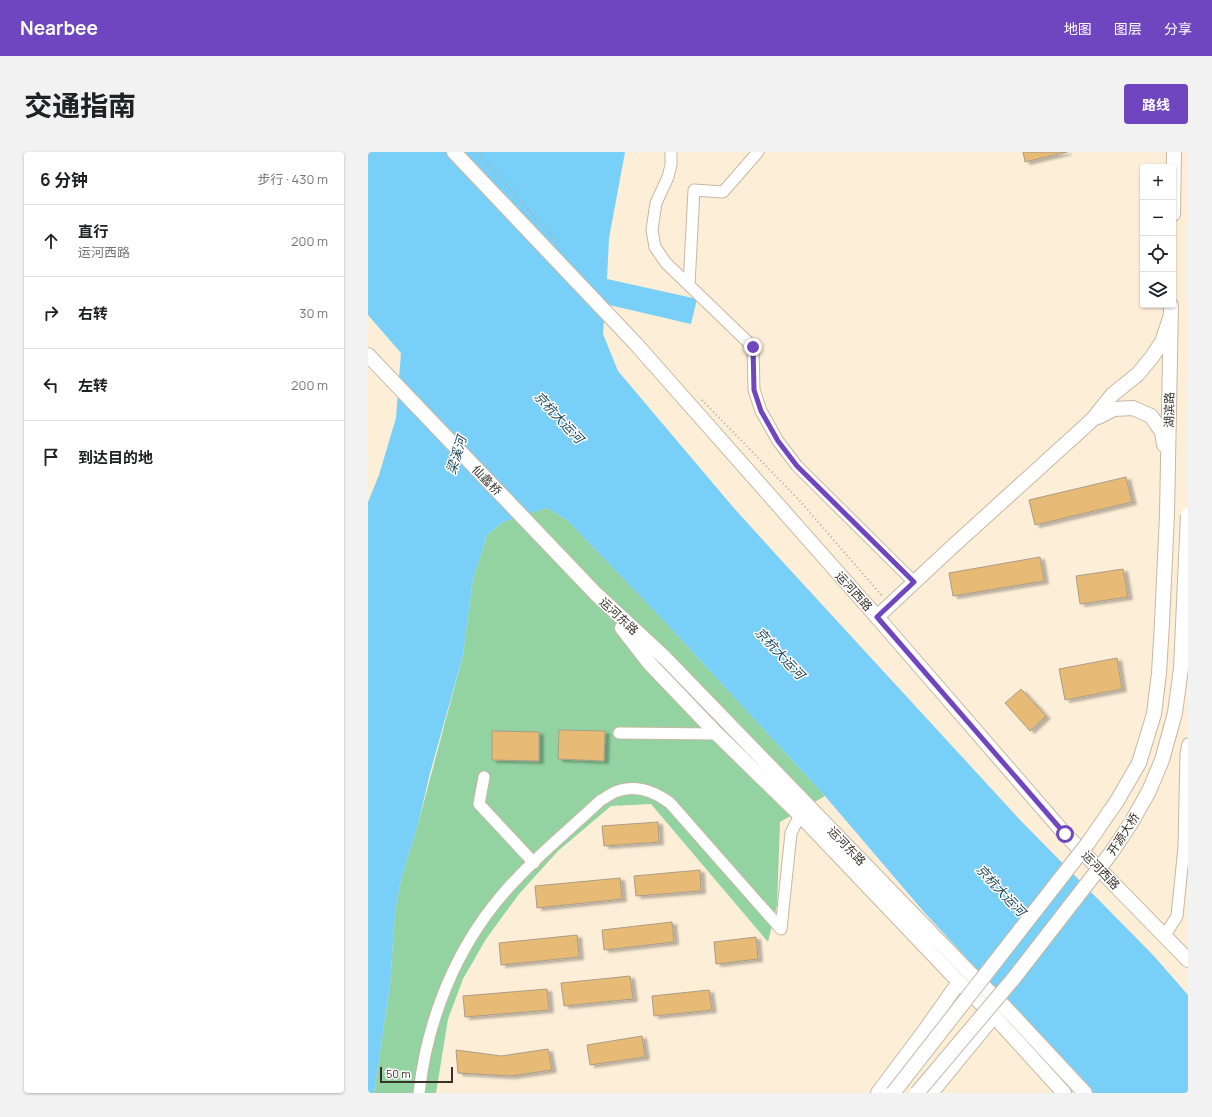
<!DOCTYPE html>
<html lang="zh">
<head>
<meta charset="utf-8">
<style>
	body { margin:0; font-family:Manrope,"Noto Sans SC",sans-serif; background:#f2f2f2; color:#202124 }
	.controls { position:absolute; right:12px; top:12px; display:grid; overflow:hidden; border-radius:4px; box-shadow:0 1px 3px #0004 }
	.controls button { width:36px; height:36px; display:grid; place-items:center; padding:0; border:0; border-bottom:1px solid #e0e0e0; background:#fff; color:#202124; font:20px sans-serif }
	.scale { position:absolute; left:12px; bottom:10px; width:73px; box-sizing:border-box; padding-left:4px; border:2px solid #38322a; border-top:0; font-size:11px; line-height:14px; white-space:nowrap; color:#38322a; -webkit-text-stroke:3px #fff; paint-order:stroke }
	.stop { position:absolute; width:12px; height:12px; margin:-9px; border:3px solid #6f46bf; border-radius:50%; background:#fff }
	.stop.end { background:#6f46bf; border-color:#fff; box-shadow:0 1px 4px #0008 }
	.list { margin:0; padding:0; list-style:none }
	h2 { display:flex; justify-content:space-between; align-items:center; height:52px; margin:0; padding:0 16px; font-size:17px }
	h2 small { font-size:13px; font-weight:400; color:#757577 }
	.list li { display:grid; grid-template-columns:26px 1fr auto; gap:12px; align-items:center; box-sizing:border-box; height:72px; padding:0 16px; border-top:1px solid #e0e0e0 }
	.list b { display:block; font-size:15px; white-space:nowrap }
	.list p { margin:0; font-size:13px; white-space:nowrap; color:#757577 }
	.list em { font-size:13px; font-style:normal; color:#757577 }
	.icon { flex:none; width:22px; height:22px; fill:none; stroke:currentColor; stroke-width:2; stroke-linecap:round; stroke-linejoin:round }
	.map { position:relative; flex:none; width:820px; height:941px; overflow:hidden; border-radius:4px }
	header { display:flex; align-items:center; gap:24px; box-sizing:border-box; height:56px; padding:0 20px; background:#6f46bf; color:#fff }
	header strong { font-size:19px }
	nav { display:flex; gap:22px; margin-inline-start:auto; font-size:14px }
	.intro { display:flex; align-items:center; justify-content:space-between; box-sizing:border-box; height:96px; padding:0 24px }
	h1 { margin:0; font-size:28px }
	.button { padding:10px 18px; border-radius:4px; background:#6f46bf; color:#fff; font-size:14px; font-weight:700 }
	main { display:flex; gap:24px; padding:0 24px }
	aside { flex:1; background:#fff; border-radius:4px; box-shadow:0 1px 3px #0004 }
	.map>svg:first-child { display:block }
	.green { fill:#92d3a1 }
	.water { fill:#78cff8 }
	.building { fill:#e7ba74; stroke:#aa9d88; filter:url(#shadow) }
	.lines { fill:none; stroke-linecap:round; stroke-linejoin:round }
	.minor-casing { stroke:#c6b8a3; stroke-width:13 }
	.major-casing { stroke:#c6b8a3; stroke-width:16 }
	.path { stroke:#b3a897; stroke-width:2; stroke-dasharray:1 3; stroke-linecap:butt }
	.minor { stroke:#fff; stroke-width:11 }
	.major { stroke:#fff; stroke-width:14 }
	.major-bridge-casing { stroke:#c6b8a3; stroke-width:16; stroke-linecap:butt }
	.major-bridge { stroke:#fff; stroke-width:14 }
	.route { stroke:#6f46bf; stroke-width:5 }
	.labels { text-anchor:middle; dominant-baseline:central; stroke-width:3; stroke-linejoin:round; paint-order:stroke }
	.street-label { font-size:12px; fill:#38322a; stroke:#fff }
	.water-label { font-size:13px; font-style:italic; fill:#204758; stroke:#fff }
</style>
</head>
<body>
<header>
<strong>Nearbee</strong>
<nav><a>地图</a><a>图层</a><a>分享</a></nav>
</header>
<div class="intro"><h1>交通指南</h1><a class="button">路线</a></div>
<main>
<aside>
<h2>6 分钟<small>步行 · 430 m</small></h2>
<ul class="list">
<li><svg class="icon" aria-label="ahead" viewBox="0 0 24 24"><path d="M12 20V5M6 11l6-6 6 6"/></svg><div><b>直行</b><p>运河西路</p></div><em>200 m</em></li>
<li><svg class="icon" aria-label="right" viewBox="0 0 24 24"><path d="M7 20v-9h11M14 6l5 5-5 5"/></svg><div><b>右转</b></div><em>30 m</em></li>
<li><svg class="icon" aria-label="left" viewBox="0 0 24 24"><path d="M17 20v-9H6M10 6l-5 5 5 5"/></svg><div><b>左转</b></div><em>200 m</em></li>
<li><svg class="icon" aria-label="arrive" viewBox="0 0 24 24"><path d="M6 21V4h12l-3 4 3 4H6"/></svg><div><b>到达目的地</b></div></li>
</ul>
</aside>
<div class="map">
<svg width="820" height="941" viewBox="0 0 820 941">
	<defs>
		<filter id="shadow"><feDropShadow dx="4.5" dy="2.5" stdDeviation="1" flood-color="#0004"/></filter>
	</defs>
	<rect width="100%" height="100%" fill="#fdeed8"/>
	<path class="green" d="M179 356 199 368 298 471 457 644 412 670 409 753 400 790 283 652 243 654 190 699 151 742 118 787 95 827 80 867 68 941H6L22 833 27 761 33 727 50 672 95 503 105 427 119 383 135 370Z"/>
	<path class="water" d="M0 0H257L241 86 239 127 329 147 323 172 237 152 235 182 250 219 365 355 413 408 654 670 785 803 820 843V941H723L556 760 457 644 298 471 199 368 179 356 135 370 119 383 105 427 95 503 62 621 50 672 33 727 27 761 22 833 6 941H0V350L11 323 28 266 33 201 0 163Z"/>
	<g class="building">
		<path d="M655 0H699L657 10Z"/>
		<path d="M758 325 764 350 667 373 661 348Z"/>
		<path d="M672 405 676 429 585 444 581 421Z"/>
		<path d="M755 417 760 445 712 452 708 424Z"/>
		<path d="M749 506 754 537 697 548 691 517Z"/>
		<path d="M653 537 678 564 662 579 637 551Z"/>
		<path d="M191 578 237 579 236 609 190 607Z"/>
		<path d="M124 579 171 580V609L124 608Z"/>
		<path d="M290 670 291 690 236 694 234 674Z"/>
		<path d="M332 718 333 739 268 744 266 724Z"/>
		<path d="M252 726 254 747 169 756 167 734Z"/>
		<path d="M304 770 306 790 236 798 234 778Z"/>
		<path d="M209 783 211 805 133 813 131 791Z"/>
		<path d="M388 785 390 807 348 812 346 790Z"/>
		<path d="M262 824 265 847 196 854 193 831Z"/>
		<path d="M179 837 181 858 97 865 95 844Z"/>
		<path d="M341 838 344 858 286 864 284 844Z"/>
		<path d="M274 884 277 905 222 913 219 893Z"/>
		<path d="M180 897 184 918 143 924 90 921 88 898 133 904Z"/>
	</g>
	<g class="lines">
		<g class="minor-casing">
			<g id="minor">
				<path d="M303 0V13L300 25 288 51 284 78 287 95 298 111 385 195 386 238 393 259 410 289 429 314 546 430"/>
				<path d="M321 133 326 38 355 40 390 0"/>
				<path d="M251 581 349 582"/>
				<path d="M116 625 111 652 166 711"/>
				<path d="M797 783 809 764 816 695 818 602 820 592"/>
				<path d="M51 941C59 869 87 798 134 743 164 708 200 679 233 648 238 646 242 642 247 640 267 632 286 639 302 651L413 777 423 681 432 663"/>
			</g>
		</g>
		<g class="major-casing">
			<g id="major">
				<path d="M86 0 268 192 509 465 697 682 820 808"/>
				<path d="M805 62 806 0"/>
				<path d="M0 203 228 442 297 506 601 820 636 854 717 941"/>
				<path d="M730 265 746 257 765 256 783 264 794 280 796 293"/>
				<path d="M799 362 803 153"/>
				<path d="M509 465 584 395 724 268 744 243 770 222 784 205 794 190 802 166"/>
				<path d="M254 476 282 512 349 582 432 663 591 830 626 864 696 941"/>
				<path d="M510 941 555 881 591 830"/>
				<path d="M563 941 626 864"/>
			</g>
		</g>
		<g class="path">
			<path d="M109 0 191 92"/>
			<path d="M334 248 432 349 515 445"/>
		</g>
		<use href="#minor" class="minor"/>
		<use href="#major" class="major"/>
		<g class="major-bridge-casing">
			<g id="major-bridge">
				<path d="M525 941 720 691 749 649 771 611 786 562 791 521 794 471 799 362"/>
				<path d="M549 941 646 826 743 701 763 671 781 639 794 608 807 561 813 516 820 363"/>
			</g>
		</g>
		<use href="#major-bridge" class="major-bridge"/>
	</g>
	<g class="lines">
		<path class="route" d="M385 195 386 238 393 259 410 289 429 314 546 430 509 465 697 682"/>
	</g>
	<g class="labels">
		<g class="street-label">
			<text transform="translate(801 258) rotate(-89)">湖滨路</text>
			<text transform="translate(119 328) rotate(46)">仙蠡桥</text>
			<text transform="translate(486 439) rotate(48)">运河西路</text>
			<text transform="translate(251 464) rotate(43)">运河东路</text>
			<text transform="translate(755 682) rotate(-57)">开源大桥</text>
			<text transform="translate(479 694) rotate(46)">运河东路</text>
			<text transform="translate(733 718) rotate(46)">运河西路</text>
		</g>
		<g class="water-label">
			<text transform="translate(191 265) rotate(47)">京杭大运河</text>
			<text transform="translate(88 303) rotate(-73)">梁溪河</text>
			<text transform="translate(412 501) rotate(47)">京杭大运河</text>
			<text transform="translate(633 738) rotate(47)">京杭大运河</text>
		</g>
	</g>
</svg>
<div class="controls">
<button>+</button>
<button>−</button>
<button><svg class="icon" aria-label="locate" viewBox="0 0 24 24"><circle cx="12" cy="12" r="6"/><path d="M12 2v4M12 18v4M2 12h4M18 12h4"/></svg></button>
<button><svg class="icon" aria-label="layers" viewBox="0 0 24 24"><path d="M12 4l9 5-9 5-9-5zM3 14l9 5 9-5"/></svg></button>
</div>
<div class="scale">50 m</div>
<div class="stop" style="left:697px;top:682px"></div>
<div class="stop end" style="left:385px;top:195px"></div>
</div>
</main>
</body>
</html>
